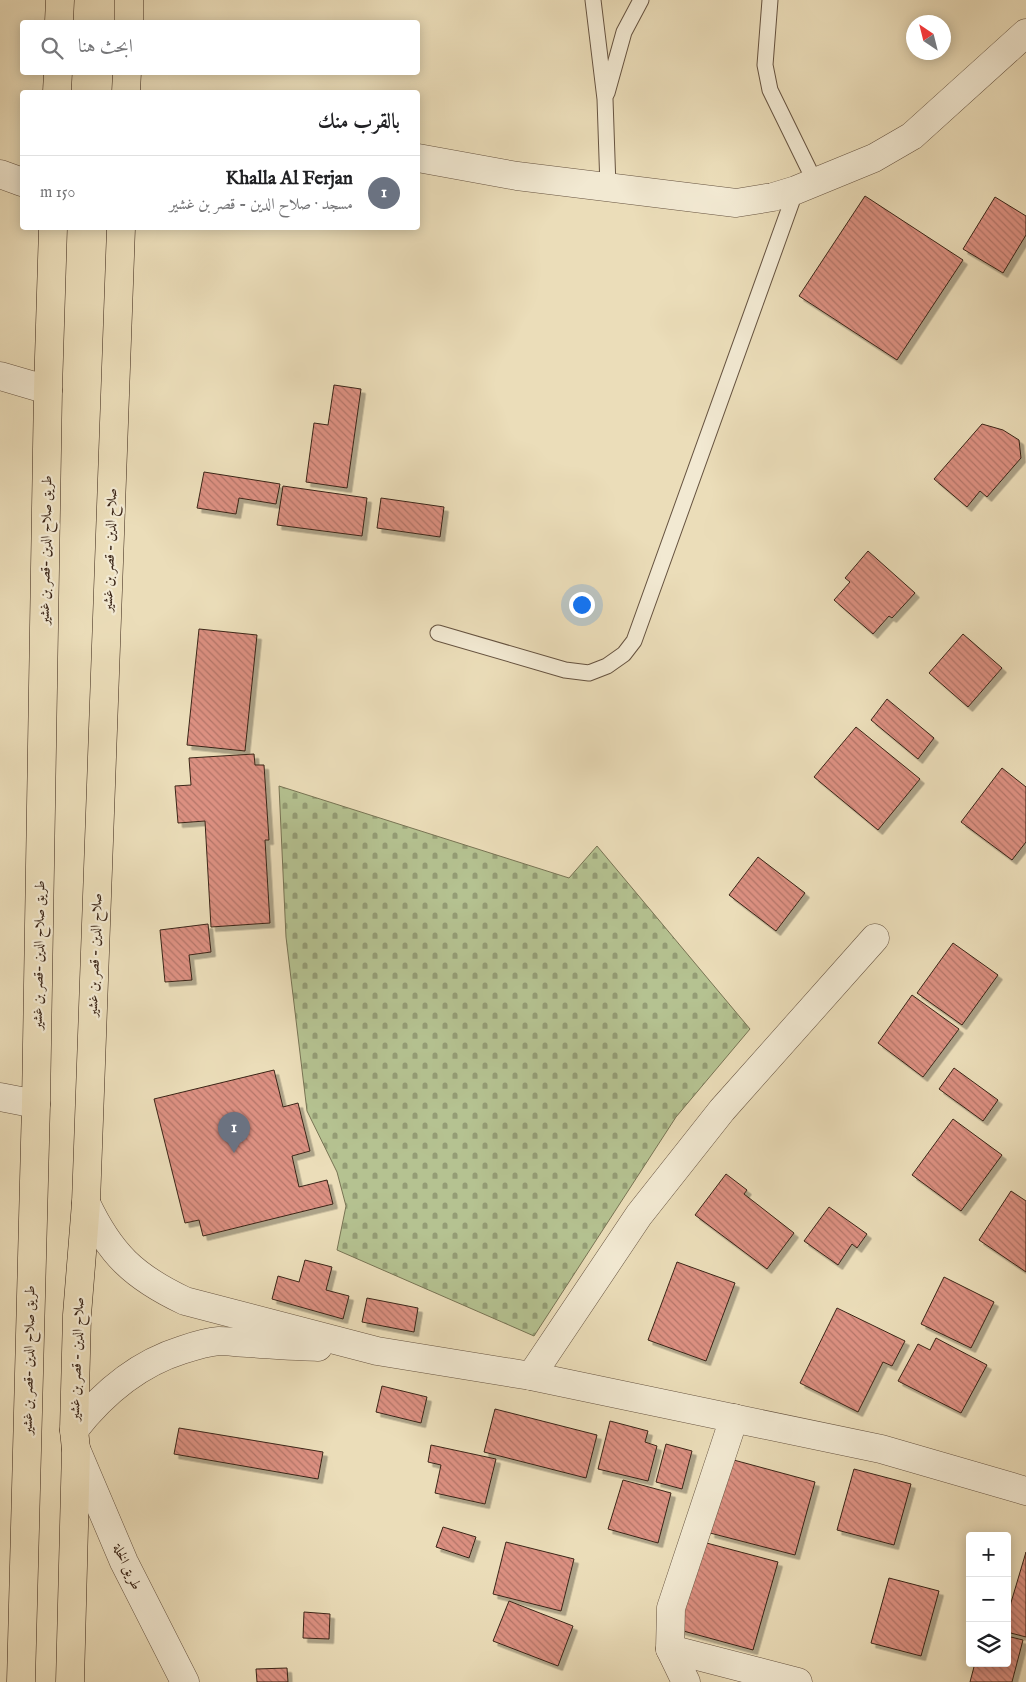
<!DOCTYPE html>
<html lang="ar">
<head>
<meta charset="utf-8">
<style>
	body { margin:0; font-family:"IM FELL English",Amiri,serif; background:#f6f6f6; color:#202124; direction:rtl }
	.controls { position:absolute; right:15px; bottom:15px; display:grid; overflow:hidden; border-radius:5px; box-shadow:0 2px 12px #0003 }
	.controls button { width:45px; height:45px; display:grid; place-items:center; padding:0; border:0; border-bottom:1px solid #e0e0e0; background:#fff; color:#202124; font:25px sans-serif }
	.compass { position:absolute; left:906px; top:15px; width:45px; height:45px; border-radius:50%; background:#fff; box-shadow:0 2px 12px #0003; rotate:325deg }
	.you { position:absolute; left:581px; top:604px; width:18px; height:18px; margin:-12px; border:4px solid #fff; border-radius:50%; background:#1a73e8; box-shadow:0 0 0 8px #1a73e833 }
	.badge { display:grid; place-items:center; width:32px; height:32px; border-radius:50%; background:#111827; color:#fff; font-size:16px; font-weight:700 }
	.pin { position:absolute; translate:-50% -41px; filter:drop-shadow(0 1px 2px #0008) }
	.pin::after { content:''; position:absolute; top:26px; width:18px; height:15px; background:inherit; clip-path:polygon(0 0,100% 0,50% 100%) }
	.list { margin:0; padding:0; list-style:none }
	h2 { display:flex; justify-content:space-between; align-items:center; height:65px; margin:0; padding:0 20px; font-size:21px }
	h2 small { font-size:16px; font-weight:400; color:#757577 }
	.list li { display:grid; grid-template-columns:32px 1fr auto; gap:15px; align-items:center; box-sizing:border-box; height:75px; padding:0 20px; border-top:1px solid #e0e0e0 }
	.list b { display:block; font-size:19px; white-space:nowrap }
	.list p { margin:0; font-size:16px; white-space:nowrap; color:#757577 }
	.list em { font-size:16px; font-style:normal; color:#757577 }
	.icon { flex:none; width:28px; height:28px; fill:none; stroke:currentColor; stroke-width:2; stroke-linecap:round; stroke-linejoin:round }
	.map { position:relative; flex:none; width:1026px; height:1682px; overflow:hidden; direction:ltr }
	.search { position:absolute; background:#fff; box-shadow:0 2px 12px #0003; left:20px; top:20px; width:400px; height:55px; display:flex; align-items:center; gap:12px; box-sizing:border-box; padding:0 18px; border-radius:5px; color:#757577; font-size:19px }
	.panel { position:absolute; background:#fff; box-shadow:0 2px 12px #0003; left:20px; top:90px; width:400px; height:140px; border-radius:5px; direction:rtl }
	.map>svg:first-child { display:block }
	.cemetery { fill:url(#cemetery-stones); stroke:#787454 }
	.building { fill:url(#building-back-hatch); stroke:#3a2517; filter:url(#shadow) }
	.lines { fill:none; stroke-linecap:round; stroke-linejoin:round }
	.service-casing { stroke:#665340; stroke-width:17 }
	.minor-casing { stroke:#665340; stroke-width:29 }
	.tertiary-casing { stroke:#665340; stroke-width:29 }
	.trunk-casing { stroke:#3a2517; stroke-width:29 }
	.service { stroke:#f2e9d2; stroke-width:15 }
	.minor { stroke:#f2e9d2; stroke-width:28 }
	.tertiary { stroke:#f2e9d2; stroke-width:28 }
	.trunk { stroke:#ebddb9; stroke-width:28 }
	.labels { text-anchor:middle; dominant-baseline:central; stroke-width:4.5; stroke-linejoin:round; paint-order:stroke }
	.street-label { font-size:14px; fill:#3a2517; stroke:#f2e9d2 }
</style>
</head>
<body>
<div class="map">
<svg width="1026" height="1682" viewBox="0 0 1026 1682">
	<defs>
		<pattern id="cemetery-stones" width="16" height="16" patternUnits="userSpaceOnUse" patternTransform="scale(1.25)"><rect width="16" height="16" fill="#b5c291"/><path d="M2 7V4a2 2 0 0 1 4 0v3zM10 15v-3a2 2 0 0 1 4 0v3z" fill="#949d75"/></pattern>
		<pattern id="building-back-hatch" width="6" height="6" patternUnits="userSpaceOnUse" patternTransform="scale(1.25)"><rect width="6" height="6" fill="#dc9081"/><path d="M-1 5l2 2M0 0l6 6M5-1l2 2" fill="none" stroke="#b37569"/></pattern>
		<filter id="shadow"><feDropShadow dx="4.5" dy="4.5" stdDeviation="0" flood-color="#0004"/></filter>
	</defs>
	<rect width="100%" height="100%" fill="#ebddb9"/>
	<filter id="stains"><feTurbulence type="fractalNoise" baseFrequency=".004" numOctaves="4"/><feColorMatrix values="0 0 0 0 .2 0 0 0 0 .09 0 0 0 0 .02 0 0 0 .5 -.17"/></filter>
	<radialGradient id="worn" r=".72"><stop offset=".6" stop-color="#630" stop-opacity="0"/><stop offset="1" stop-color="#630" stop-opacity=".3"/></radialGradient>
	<path class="cemetery" d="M279 786 569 878 597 846 750 1029 676 1117 534 1336 337 1250 346 1206 337 1172 307 1111 286 937Z"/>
	<g class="building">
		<path d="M865 196 963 260 897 360 799 296Z"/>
		<path d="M995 197 1026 216V235L1003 273 963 249Z"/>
		<path d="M334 385 361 389 347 488 306 482 314 423 328 425Z"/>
		<path d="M982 424 1003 430 1019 440 1021 458 987 497 980 491 967 507 934 479Z"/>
		<path d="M204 472 280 484 276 504 239 498 236 514 197 508Z"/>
		<path d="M283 486 367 498 362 536 277 525Z"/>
		<path d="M381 498 444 507 440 537 377 528Z"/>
		<path d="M868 551 915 593 892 618 889 616 873 634 834 600 850 582 845 578Z"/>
		<path d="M199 629 257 635 245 751 187 745Z"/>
		<path d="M963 634 1002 668 968 707 929 673Z"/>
		<path d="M887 699 934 738 918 759 871 720Z"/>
		<path d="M856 727 920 779 878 830 814 777Z"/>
		<path d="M254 754 255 765H264L269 840H265L270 923 211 927 205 821 178 823 175 786 191 785 189 758Z"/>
		<path d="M1002 768 1026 787V842L1012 860 961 822Z"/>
		<path d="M758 857 805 893 776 931 729 895Z"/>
		<path d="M208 924 211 952 189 955 192 980 165 982 160 930Z"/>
		<path d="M953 943 998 975 962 1025 917 993Z"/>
		<path d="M912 995 959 1029 923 1077 878 1043Z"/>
		<path d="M954 1068 998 1100 983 1121 939 1089Z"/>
		<path d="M274 1070 283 1107 298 1103 310 1151 292 1156 299 1187 327 1180 333 1204 203 1236 199 1220 185 1223 154 1099Z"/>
		<path d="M953 1119 1002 1155 961 1211 912 1175Z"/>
		<path d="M726 1174 747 1190 744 1194 794 1233 767 1269 695 1215Z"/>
		<path d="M1011 1191 1026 1201V1272L979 1240Z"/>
		<path d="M829 1207 867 1234 857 1248 852 1244 838 1265 804 1241Z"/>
		<path d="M305 1260 332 1267 326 1290 349 1296 343 1319 272 1299 278 1276 299 1282Z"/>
		<path d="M677 1262 735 1283 706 1361 648 1340Z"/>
		<path d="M944 1277 994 1302 971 1348 921 1324Z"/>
		<path d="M367 1298 418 1308 414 1332 362 1322Z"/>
		<path d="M837 1308 905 1341 892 1366 883 1362 858 1412 800 1383Z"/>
		<path d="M936 1338 987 1365 961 1413 898 1381 918 1344 930 1350Z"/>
		<path d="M382 1386 427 1397 421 1423 376 1412Z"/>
		<path d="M495 1409 597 1435 586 1478 484 1452Z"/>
		<path d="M610 1421 648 1431 645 1442 657 1446 648 1481 598 1469Z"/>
		<path d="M179 1428 323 1452 318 1479 174 1454Z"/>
		<path d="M666 1444 692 1451 682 1489 656 1482Z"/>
		<path d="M431 1445 496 1459 485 1504 435 1493 441 1465 428 1462Z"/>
		<path d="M730 1459 815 1482 795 1555 710 1533Z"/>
		<path d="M854 1469 911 1484 894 1545 837 1530Z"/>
		<path d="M623 1480 671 1493 658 1543 608 1529Z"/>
		<path d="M443 1527 476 1537 469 1558 436 1547Z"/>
		<path d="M699 1541 778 1562 753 1650 676 1629Z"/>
		<path d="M506 1542 574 1559 561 1611 493 1594Z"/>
		<path d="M1026 1552V1637L1007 1632V1616Z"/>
		<path d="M889 1578 939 1591 921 1656 871 1643Z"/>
		<path d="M509 1601 573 1626 558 1666 493 1641Z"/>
		<path d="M304 1612 330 1614 329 1639 303 1638Z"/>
		<path d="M1007 1636 1023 1640 1012 1682H970L975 1663H1007Z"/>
		<path d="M287 1668 288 1682H257L256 1669Z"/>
	</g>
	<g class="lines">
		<g class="service-casing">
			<g id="service">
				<path d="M593 0 605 99 608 187"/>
				<path d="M770 0 765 65 770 90 815 182"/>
				<path d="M607 93 624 32 641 0"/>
				<path d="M438 633 565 670 589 673 607 666 624 654 634 641 796 190"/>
			</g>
		</g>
		<g class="minor-casing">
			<g id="minor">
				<path d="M418 158 517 176 736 203 773 197 796 190 874 158 912 136 1026 33"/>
				<path d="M0 174 22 182"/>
				<path d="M0 376 48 390"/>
				<path d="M0 1097 36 1104"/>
				<path d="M531 1376 639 1215 722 1110 875 938"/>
				<path d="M670 1649 798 1682"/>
				<path d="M686 1682 670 1649 671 1608 734 1418"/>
			</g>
		</g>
		<g class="tertiary-casing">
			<g id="tertiary">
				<path d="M86 1203C110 1254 134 1277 185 1301L377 1351 531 1376 881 1449 1026 1491"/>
				<path d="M74 1430C103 1393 137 1364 182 1350 194 1346 207 1342 219 1341 229 1341 240 1343 250 1343 273 1345 296 1346 318 1347"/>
				<path d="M76 1449 124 1562 185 1682"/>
			</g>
		</g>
		<g class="trunk-casing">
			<g id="trunk">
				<path d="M59 22 60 0"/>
				<path d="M129 22V0"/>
				<path d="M57 92 58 72"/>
				<path d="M126 92 127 72"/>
				<path d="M21 1682 36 1104 48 390 53 228"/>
				<path d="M70 1682 76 1449 74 1430 77 1315 86 1203 121 228"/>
			</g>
		</g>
		<use href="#service" class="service"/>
		<use href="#minor" class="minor"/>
		<use href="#tertiary" class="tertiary"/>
		<use href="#trunk" class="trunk"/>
	</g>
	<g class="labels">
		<g class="street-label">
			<text transform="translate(46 550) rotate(-89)">طريق صلاح الدين -قصر بن غشير</text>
			<text transform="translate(110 550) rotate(-88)">صلاح الدين - قصر بن غشير</text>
			<text transform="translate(39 955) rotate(-89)">طريق صلاح الدين -قصر بن غشير</text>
			<text transform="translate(95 955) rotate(-88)">صلاح الدين - قصر بن غشير</text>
			<text transform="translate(77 1359) rotate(-88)">صلاح الدين - قصر بن غشير</text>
			<text transform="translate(29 1360) rotate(-89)">طريق صلاح الدين -قصر بن غشير</text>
			<text transform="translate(127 1567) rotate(65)">طريق الخلة</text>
		</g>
	</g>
	<rect width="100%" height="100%" filter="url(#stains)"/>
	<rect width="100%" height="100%" fill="url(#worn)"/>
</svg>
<div class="controls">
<button>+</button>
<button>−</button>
<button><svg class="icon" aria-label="layers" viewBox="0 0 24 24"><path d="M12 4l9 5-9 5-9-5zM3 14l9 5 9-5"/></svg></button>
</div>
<svg class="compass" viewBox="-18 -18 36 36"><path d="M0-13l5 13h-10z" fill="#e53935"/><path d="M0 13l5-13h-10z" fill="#757577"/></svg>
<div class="you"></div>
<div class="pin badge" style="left:234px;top:1153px;background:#6b7280">1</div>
<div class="search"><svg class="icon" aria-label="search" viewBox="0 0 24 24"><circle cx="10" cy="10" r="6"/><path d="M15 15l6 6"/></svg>ابحث هنا</div>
<section class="panel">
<h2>بالقرب منك<small></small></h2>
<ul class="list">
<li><span class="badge" style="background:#6b7280">1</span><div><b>Khalla Al Ferjan</b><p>مسجد · صلاح الدين - قصر بن غشير</p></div><em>150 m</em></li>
</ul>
</section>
</div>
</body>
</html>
